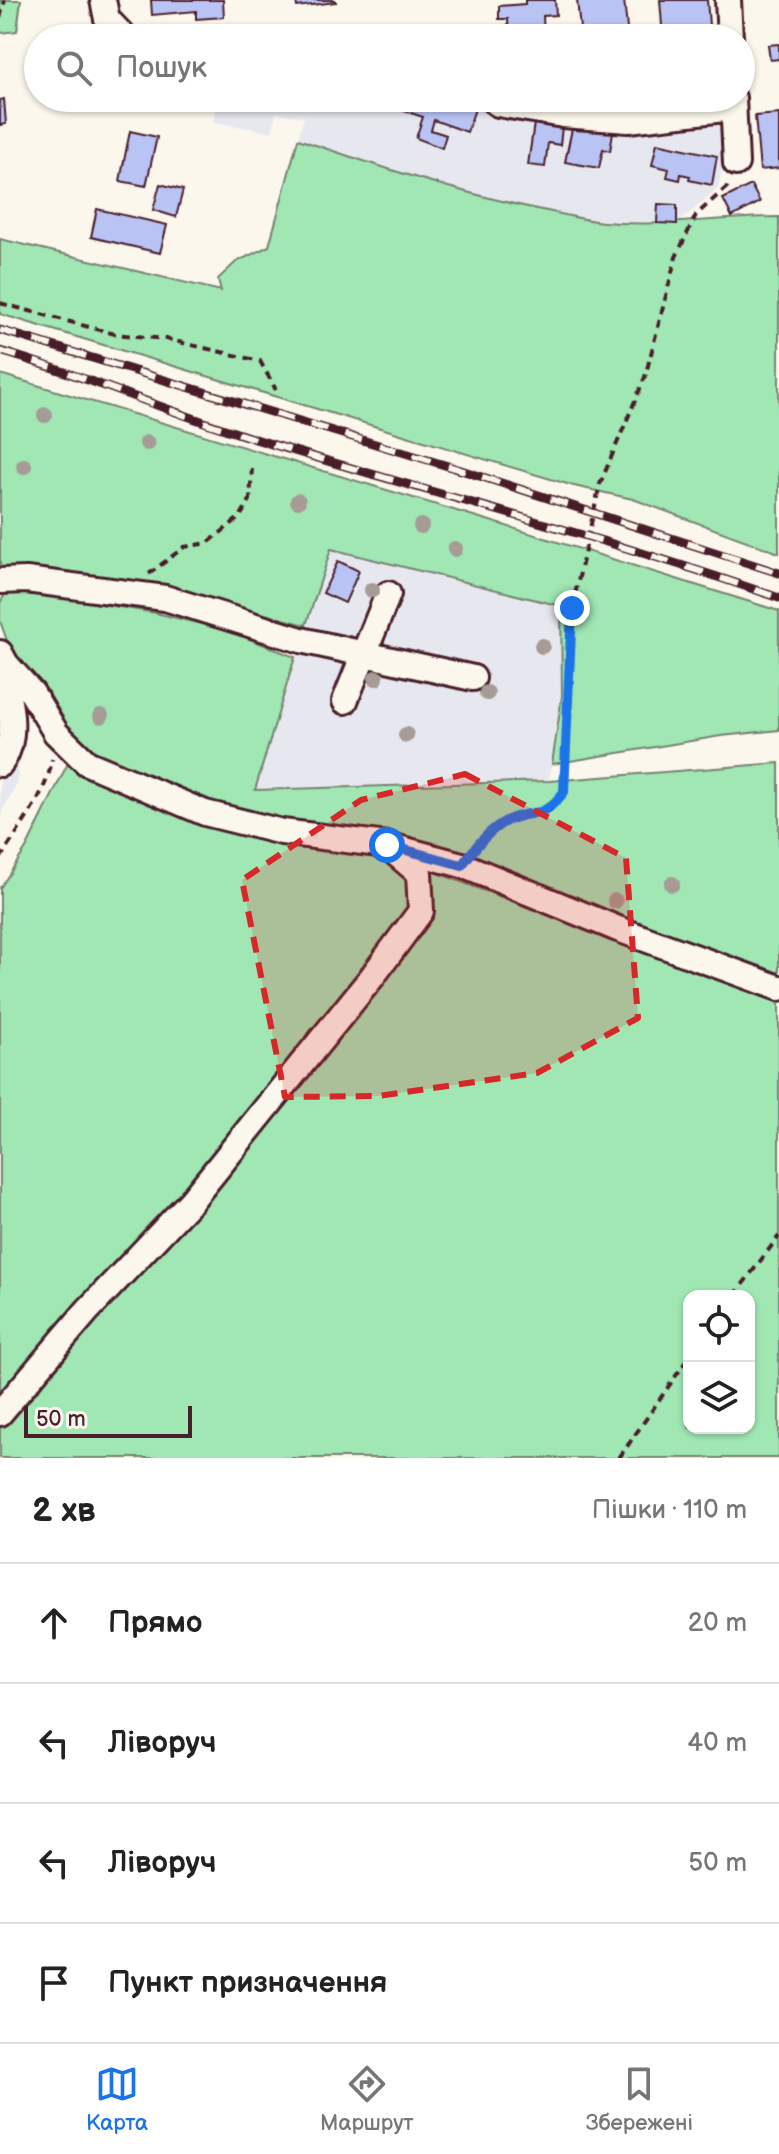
<!DOCTYPE html>
<html lang="uk">
<head>
<meta charset="utf-8">
<style>
	body { margin:0; font-family:"Balsamiq Sans",sans-serif; background:#f6f6f6; color:#222 }
	.controls { position:absolute; right:24px; bottom:24px; display:grid; overflow:hidden; border-radius:16px; box-shadow:0 2px 6px #0004 }
	.controls button { width:72px; height:72px; display:grid; place-items:center; padding:0; border:0; border-bottom:2px solid #e0e0e0; background:#fff; color:#222; font:40px sans-serif }
	.scale { position:absolute; left:24px; bottom:20px; width:168px; box-sizing:border-box; padding-left:8px; border:4px solid #4a1f2b; border-top:0; font-size:22px; line-height:28px; white-space:nowrap; color:#4a1f2b; -webkit-text-stroke:6px #fbf7ec; paint-order:stroke }
	.stop { position:absolute; width:24px; height:24px; margin:-18px; border:6px solid #1a73e8; border-radius:50%; background:#fff }
	.stop.end { background:#1a73e8; border-color:#fff; box-shadow:0 2px 8px #0008 }
	.list { margin:0; padding:0; list-style:none }
	h2 { display:flex; justify-content:space-between; align-items:center; height:104px; margin:0; padding:0 32px; font-size:34px }
	h2 small { font-size:26px; font-weight:400; color:#767676 }
	.list li { display:grid; grid-template-columns:52px 1fr auto; gap:24px; align-items:center; box-sizing:border-box; height:120px; padding:0 32px; border-top:2px solid #e0e0e0 }
	.list b { display:block; font-size:30px; white-space:nowrap }
	.list em { font-size:26px; font-style:normal; color:#767676 }
	.icon { flex:none; width:44px; height:44px; fill:none; stroke:currentColor; stroke-width:2; stroke-linecap:round; stroke-linejoin:round }
	.map { position:relative; flex:none; width:779px; height:1458px; overflow:hidden }
	.search { position:absolute; background:#fff; box-shadow:0 2px 6px #0004; left:24px; right:24px; top:24px; height:88px; display:flex; align-items:center; gap:20px; box-sizing:border-box; padding:0 28px; border-radius:44px; color:#767676; font-size:30px }
	.sheet { height:584px; background:#fff }
	nav { display:flex; justify-content:space-around; align-items:center; box-sizing:border-box; height:112px; border-top:2px solid #e0e0e0; background:#fff; font-size:22px; color:#767676 }
	nav a { display:grid; justify-items:center; gap:4px }
	nav .on { color:#1a73e8 }
	.map>svg:first-child { display:block }
	.built { fill:#e7e8ef }
	.green { fill:#a0e7b4; stroke:#758370; stroke-width:2; fill-rule:evenodd }
	.building { fill:#b9c4f5; stroke:#4a1f2b; stroke-width:2 }
	.lines { fill:none; stroke-linecap:round; stroke-linejoin:round }
	.minor-casing { stroke:#4a1f2b; stroke-width:30 }
	.path { stroke:#4a1f2b; stroke-width:4; stroke-dasharray:8 6; stroke-linecap:butt }
	.minor { stroke:#fbf7ec; stroke-width:24 }
	.rail-casing { stroke:#4a1f2b; stroke-width:9 }
	.rail { stroke:#fbf7ec; stroke-width:6; stroke-dasharray:18; stroke-linecap:butt }
	.tree { fill:#a69c95 }
	.route { stroke:#1a73e8; stroke-width:10 }
	.marked { fill:#d62828; fill-opacity:0.2; stroke:#d62828; stroke-width:6; stroke-dasharray:16 10; stroke-linejoin:round }
</style>
</head>
<body>
<div class="map">
<svg width="779" height="1458" viewBox="0 0 779 1458">
	<rect width="100%" height="100%" fill="#fbf7ec"/>
	<filter id="ink" filterUnits="userSpaceOnUse"><feTurbulence type="fractalNoise" baseFrequency=".0125" numOctaves="2"/><feDisplacementMap in="SourceGraphic" scale="16" xChannelSelector="R" yChannelSelector="G"/><feConvolveMatrix kernelMatrix="1 2 1 2 8 2 1 2 1" color-interpolation-filters="sRGB"/></filter>
	<g filter="url(#ink)">
		<g class="built">
			<path d="M205 98H463L505 117 571 129 573 124 613 132 720 122 725 156 718 188 677 224 601 222 499 201 390 171 298 139 304 117 276 113 272 132 213 122 217 100Z"/>
			<path d="M330 549 561 605 562 696 549 781 254 790Z"/>
			<path d="M0 714 22 727 17 783 0 816Z"/>
		</g>
		<g class="green">
			<path d="M0 0H21L17 31 0 33Z"/>
			<path d="M298 139C377 166 456 192 537 209 559 213 581 220 603 222 662 227 720 217 779 217V553L633 499 574 486 0 314V239L221 291 218 279 236 262 269 246Z"/>
			<path d="M0 374 487 520 779 611V730L721 736 552 764 562 696 561 606 331 549 306 625 194 595 130 581 0 570Z"/>
			<path d="M32 593 156 613 229 631 295 657 255 790 549 781 779 763V973L598 908 442 846 346 830 285 824 228 807 123 766 86 748 60 717 39 682 10 649 0 621V603L5 594Z"/>
			<path d="M67 765 206 825 368 853 435 872 779 1003V1458H0V888L27 847ZM689 1296H749V1428H689Z"/>
		</g>
		<g class="building">
			<path d="M151 0H223L224 17 196 19V11L152 15Z"/>
			<path d="M296 0H335L336 2 297 7Z"/>
			<path d="M525 0H555L556 15 543 16 544 38H553H509L508 19H499V6L525 4Z"/>
			<path d="M577 0H624L628 38H581Z"/>
			<path d="M660 0H707L710 38H663Z"/>
			<path d="M779 44V59L770 60 768 45Z"/>
			<path d="M365 98H463L477 103 467 132 434 120 431 130 446 135 442 148 416 138 423 117Z"/>
			<path d="M4 99 6 124 0 125V100Z"/>
			<path d="M779 114V168L760 170 755 116Z"/>
			<path d="M534 123 562 127 560 145 548 143 545 167 528 165Z"/>
			<path d="M573 124 613 132 610 151 603 149 599 168 565 162Z"/>
			<path d="M130 131 157 137 146 186 120 181Z"/>
			<path d="M657 143 717 156 712 185 689 180 690 176 681 174 680 180 667 177 669 169 652 165Z"/>
			<path d="M160 184 183 190 176 217 153 210Z"/>
			<path d="M751 185 760 202 732 217 723 199Z"/>
			<path d="M658 204 677 205V224L657 223Z"/>
			<path d="M97 209 167 225 160 253 91 237Z"/>
			<path d="M338 561 359 571 345 603 323 593Z"/>
		</g>
		<g class="lines">
			<g class="minor-casing">
				<g id="minor">
					<path d="M103 0 107 19 125 38"/>
					<path d="M728 0 730 38"/>
					<path d="M490 98 498 104 563 115 628 120 733 108"/>
					<path d="M733 98 736 163"/>
					<path d="M0 581 26 580 165 598 301 640 473 678"/>
					<path d="M0 653 6 664 32 693 56 733 87 763 205 813 282 832 387 845 462 865 618 929 779 988"/>
					<path d="M0 664C8 694 21 737 0 764"/>
					<path d="M345 701 388 594"/>
					<path d="M0 1413 87 1311 191 1201 372 977 421 911 419 873 392 850"/>
				</g>
			</g>
			<g class="path">
				<path d="M0 18 5 0"/>
				<path d="M0 303 115 334 166 339 260 361 276 390"/>
				<path d="M149 574 184 547 208 543 240 517 250 500 252 468"/>
				<path d="M474 848 507 821 550 810 564 792 572 608 600 484 645 377 676 257 696 215 727 187 729 181"/>
				<path d="M0 859C18 829 47 795 52 759"/>
				<path d="M734 1296 779 1236"/>
				<path d="M619 1458 689 1357"/>
			</g>
			<use href="#minor" class="minor"/>
			<g class="rail-casing">
				<g id="rail">
					<path d="M0 330 461 470 779 573"/>
					<path d="M0 351C83 375 163 410 246 436 423 492 604 536 779 598"/>
				</g>
			</g>
			<use href="#rail" class="rail"/>
		</g>
		<g class="tree">
			<circle cx="45" cy="415" r="8"/>
			<circle cx="147" cy="443" r="8"/>
			<circle cx="24" cy="466" r="8"/>
			<circle cx="298" cy="501" r="8"/>
			<circle cx="421" cy="526" r="8"/>
			<circle cx="455" cy="549" r="8"/>
			<circle cx="372" cy="590" r="8"/>
			<circle cx="542" cy="646" r="8"/>
			<circle cx="376" cy="678" r="8"/>
			<circle cx="487" cy="693" r="8"/>
			<circle cx="101" cy="716" r="8"/>
			<circle cx="406" cy="735" r="8"/>
			<circle cx="672" cy="884" r="8"/>
			<circle cx="615" cy="901" r="8"/>
		</g>
	</g>
	<g class="lines" filter="url(#ink)">
		<path class="route" d="M387 845 462 865C474 849 489 829 508 820 536 808 541 821 564 792L572 608"/>
	</g>
	<path class="marked" d="M465 774 626 858 638 1018 537 1073 378 1096 285 1097 242 880 361 800Z"/>
</svg>
<div class="controls">
<button><svg class="icon" aria-label="locate" viewBox="0 0 24 24"><circle cx="12" cy="12" r="6"/><path d="M12 2v4M12 18v4M2 12h4M18 12h4"/></svg></button>
<button><svg class="icon" aria-label="layers" viewBox="0 0 24 24"><path d="M12 4l9 5-9 5-9-5zM3 14l9 5 9-5"/></svg></button>
</div>
<div class="scale">50 m</div>
<div class="stop" style="left:387px;top:845px"></div>
<div class="stop end" style="left:572px;top:608px"></div>
<div class="search"><svg class="icon" aria-label="search" viewBox="0 0 24 24"><circle cx="10" cy="10" r="6"/><path d="M15 15l6 6"/></svg>Пошук</div>
</div>
<section class="sheet">
<h2>2 хв<small>Пішки · 110 m</small></h2>
<ul class="list">
<li><svg class="icon" aria-label="ahead" viewBox="0 0 24 24"><path d="M12 20V5M6 11l6-6 6 6"/></svg><div><b>Прямо</b></div><em>20 m</em></li>
<li><svg class="icon" aria-label="left" viewBox="0 0 24 24"><path d="M17 20v-9H6M10 6l-5 5 5 5"/></svg><div><b>Ліворуч</b></div><em>40 m</em></li>
<li><svg class="icon" aria-label="left" viewBox="0 0 24 24"><path d="M17 20v-9H6M10 6l-5 5 5 5"/></svg><div><b>Ліворуч</b></div><em>50 m</em></li>
<li><svg class="icon" aria-label="arrive" viewBox="0 0 24 24"><path d="M6 21V4h12l-3 4 3 4H6"/></svg><div><b>Пункт призначення</b></div></li>
</ul>
</section>
<nav>
<a class="on"><svg class="icon" aria-label="map" viewBox="0 0 24 24"><path d="M3 6l6-2 6 2 6-2v14l-6 2-6-2-6 2zM9 4v14M15 6v14"/></svg>Карта</a>
<a><svg class="icon" aria-label="directions" viewBox="0 0 24 24"><path d="M12 3l9 9-9 9-9-9zM9 14v-3h6M13 9l2 2-2 2"/></svg>Маршрут</a>
<a><svg class="icon" aria-label="saved" viewBox="0 0 24 24"><path d="M7 4h10v16l-5-4-5 4z"/></svg>Збережені</a>
</nav>
</body>
</html>
